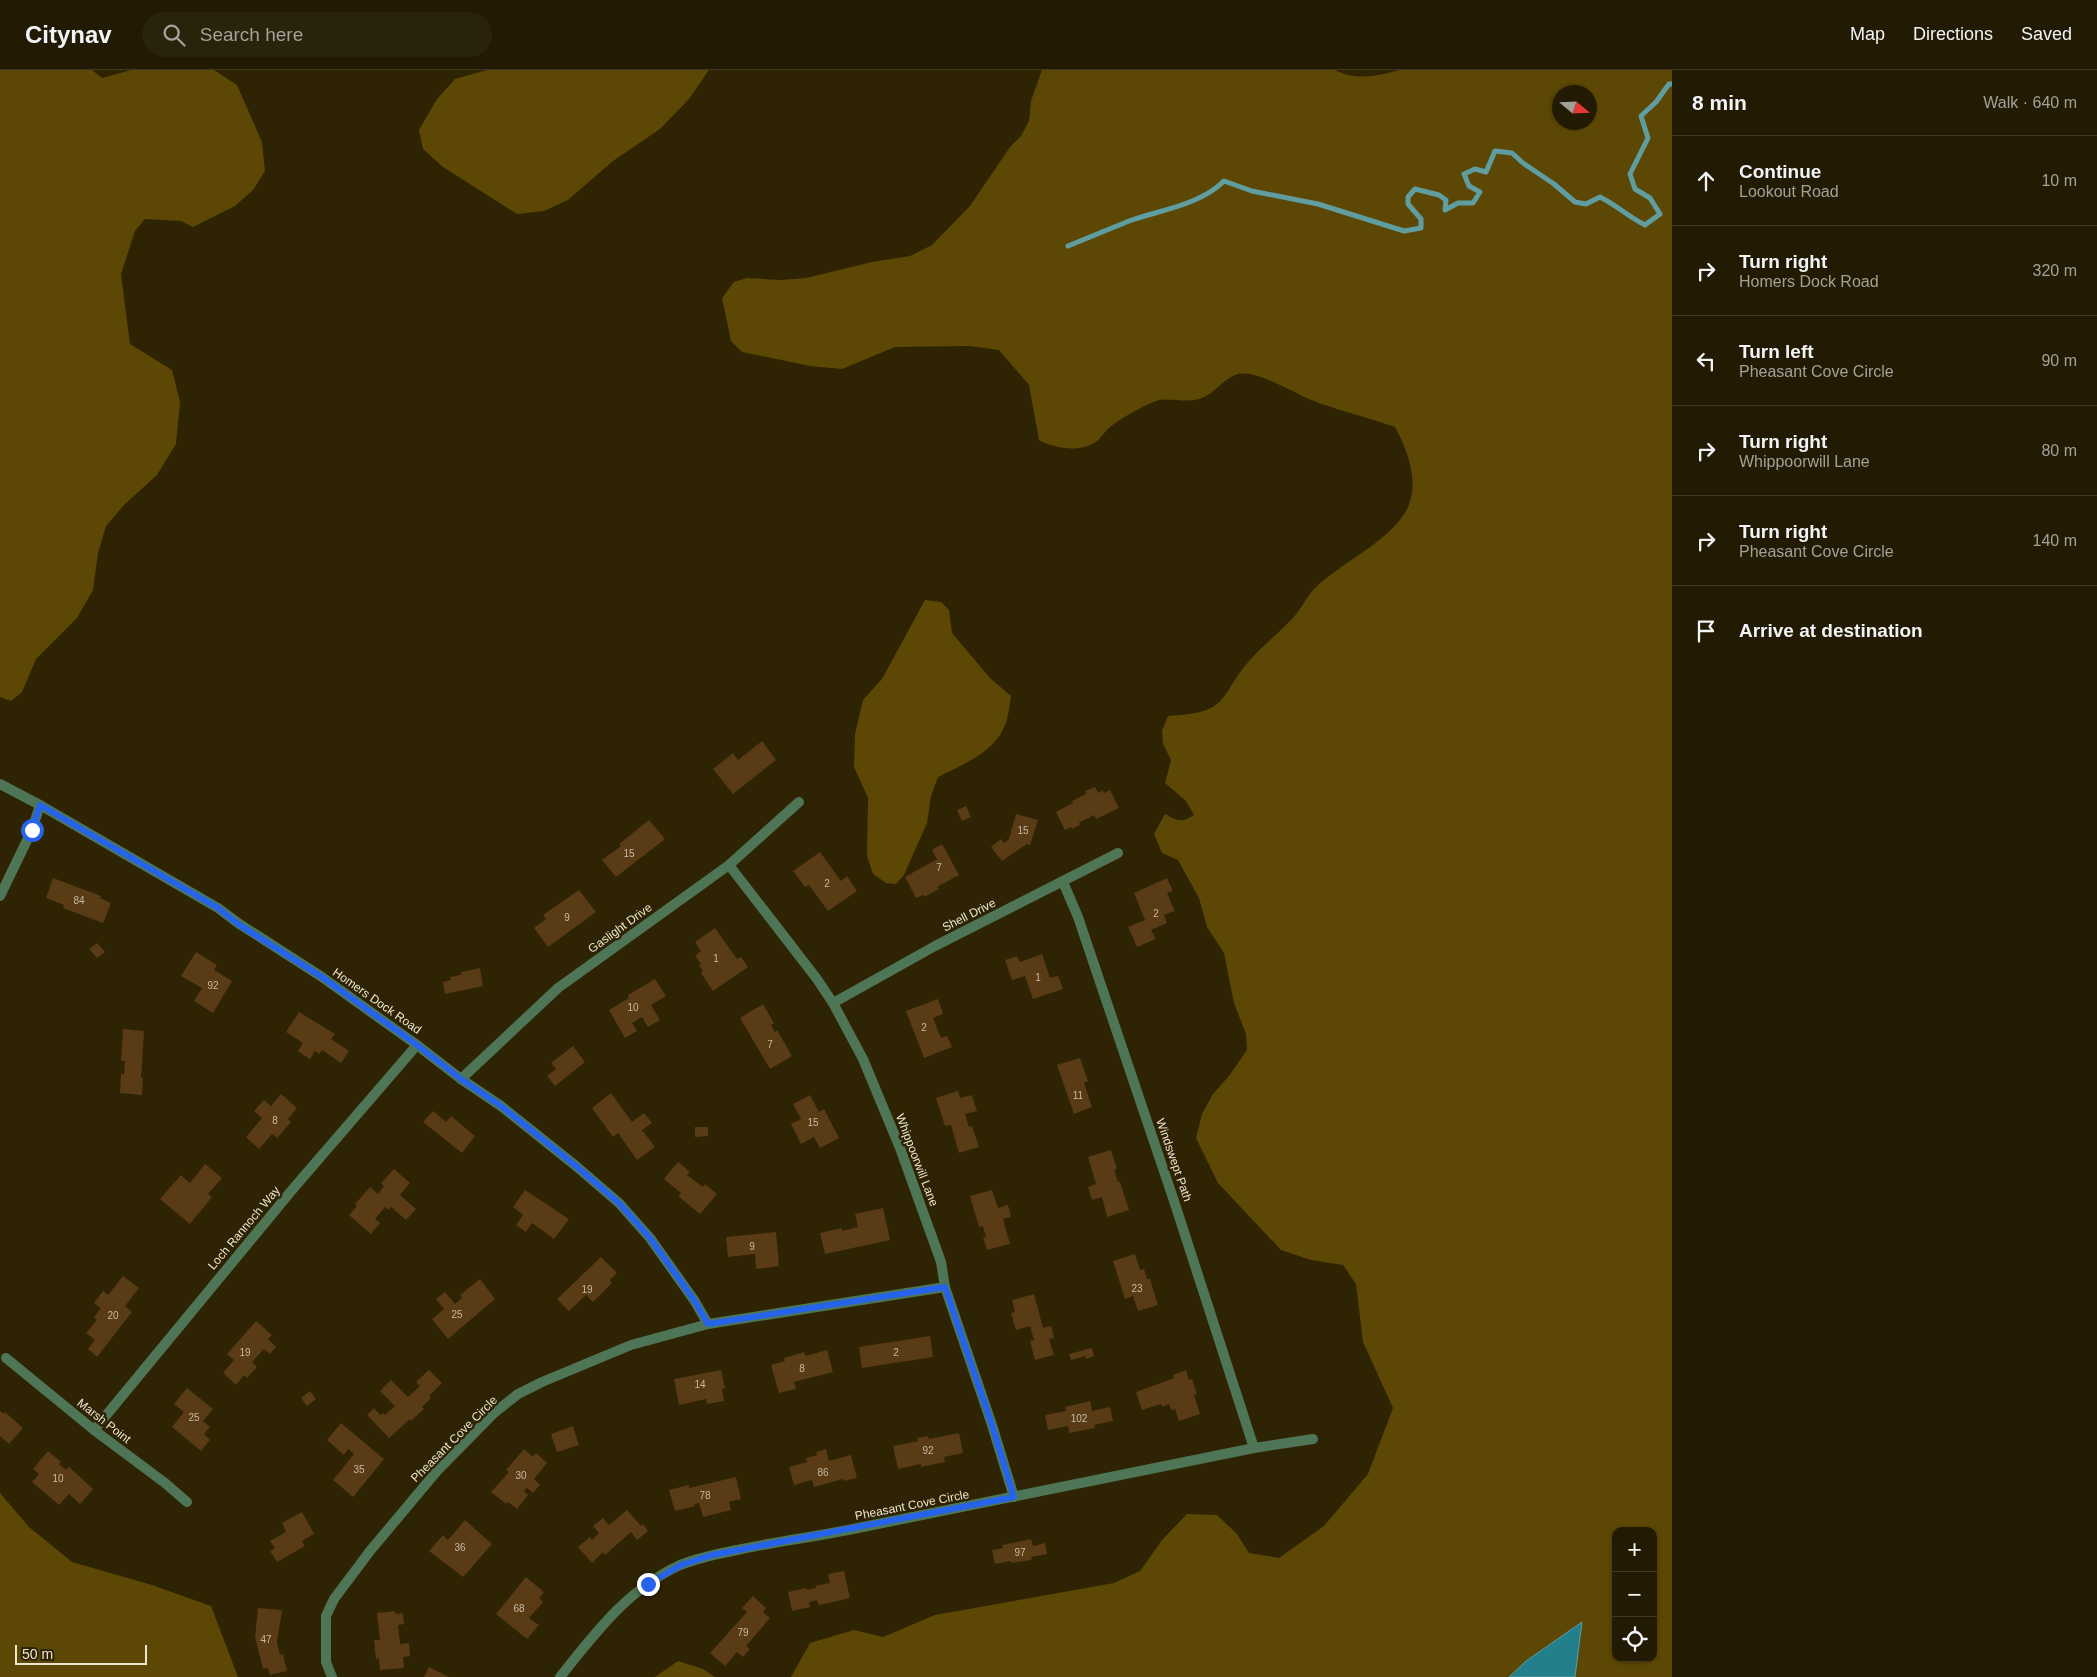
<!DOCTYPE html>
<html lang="en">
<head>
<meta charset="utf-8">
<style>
	body { margin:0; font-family:Helvetica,sans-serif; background:#2a230c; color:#f1f3f6 }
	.controls { position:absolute; right:15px; bottom:15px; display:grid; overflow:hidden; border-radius:10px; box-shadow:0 1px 4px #0004 }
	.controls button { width:45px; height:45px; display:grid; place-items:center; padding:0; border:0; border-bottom:1px solid #3f3824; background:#221a02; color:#f1f3f6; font:25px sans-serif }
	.compass { position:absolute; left:1552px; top:15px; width:45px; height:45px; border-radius:50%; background:#221a02; box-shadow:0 1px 4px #0004; rotate:109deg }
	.scale { position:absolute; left:15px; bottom:12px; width:132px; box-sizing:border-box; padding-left:5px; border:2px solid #ebe4d2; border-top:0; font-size:14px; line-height:18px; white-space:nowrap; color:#ebe4d2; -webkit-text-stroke:4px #2e2302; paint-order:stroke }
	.stop { position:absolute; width:15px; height:15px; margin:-11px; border:4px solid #2563eb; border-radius:50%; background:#fff }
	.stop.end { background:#2563eb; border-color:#fff; box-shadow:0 1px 5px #0008 }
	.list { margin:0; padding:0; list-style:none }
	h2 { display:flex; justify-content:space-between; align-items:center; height:65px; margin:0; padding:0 20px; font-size:21px }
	h2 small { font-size:16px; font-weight:400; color:#a2a199 }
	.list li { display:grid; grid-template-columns:32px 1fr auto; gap:15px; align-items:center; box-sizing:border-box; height:90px; padding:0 20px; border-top:1px solid #3f3824 }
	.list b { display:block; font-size:19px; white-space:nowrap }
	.list p { margin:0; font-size:16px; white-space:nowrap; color:#a2a199 }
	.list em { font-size:16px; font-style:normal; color:#a2a199 }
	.icon { flex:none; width:28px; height:28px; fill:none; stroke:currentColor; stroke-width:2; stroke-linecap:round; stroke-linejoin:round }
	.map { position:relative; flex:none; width:1672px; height:1607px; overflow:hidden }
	header { display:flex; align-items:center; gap:30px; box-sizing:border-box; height:70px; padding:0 25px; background:#221a02; border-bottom:1px solid #3f3824 }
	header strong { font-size:24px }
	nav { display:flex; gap:28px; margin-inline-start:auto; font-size:18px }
	.search { width:350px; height:45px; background:#2a230c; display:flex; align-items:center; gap:12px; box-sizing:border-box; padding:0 18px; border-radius:28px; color:#a2a199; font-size:19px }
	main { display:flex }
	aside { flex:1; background:#221a02 }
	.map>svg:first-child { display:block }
	.green { fill:#5c4804; fill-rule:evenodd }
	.water { fill:#237f8c; stroke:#5f9da1 }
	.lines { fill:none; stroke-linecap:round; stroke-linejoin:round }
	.stream { stroke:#5f9da1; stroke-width:5 }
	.building { fill:#593b15 }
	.minor { stroke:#4e7556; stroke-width:10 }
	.route { stroke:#2563eb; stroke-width:6 }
	.labels { text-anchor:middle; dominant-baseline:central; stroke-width:5; stroke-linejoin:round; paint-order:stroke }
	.number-label { font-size:10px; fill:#c6baa3 }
	.street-label { font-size:12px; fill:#ebe4d2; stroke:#2e2302 }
</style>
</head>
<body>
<header>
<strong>Citynav</strong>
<div class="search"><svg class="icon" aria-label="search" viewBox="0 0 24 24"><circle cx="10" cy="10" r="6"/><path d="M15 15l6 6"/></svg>Search here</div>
<nav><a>Map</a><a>Directions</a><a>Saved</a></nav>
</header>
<main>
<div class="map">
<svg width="1672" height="1607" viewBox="0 0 1672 1607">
	<rect width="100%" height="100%" fill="#2e2302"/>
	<g class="green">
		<path d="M0 0H92L102 8 131 0H214L237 15 262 72 265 101 253 120 235 136 193 157 181 151 145 149 135 161 121 204 130 274 172 300 180 332 176 374 157 405 124 435 106 456 98 483 93 520 77 548 36 589 22 622 11 631 0 627Z"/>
		<path d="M487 0H709L689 29 660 59 613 91 568 130 544 141 517 144 443 97 423 79 419 60 437 29 455 9Z"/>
		<path d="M1042 0H1335C1356 11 1378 6 1399 0H1672V1607H1575L1581 1553 1526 1591 1509 1607H791L810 1573 854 1560 883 1567 935 1545 1114 1513 1140 1501 1162 1470 1187 1444 1217 1445 1237 1464 1249 1483 1279 1488 1324 1456 1368 1404 1393 1338 1363 1272 1356 1214 1343 1195 1311 1190 1281 1180 1218 1113 1196 1068 1202 1044 1213 1024 1229 1006 1247 980 1246 964 1234 933 1224 883 1207 857 1199 828 1178 790 1162 783 1154 764 1165 744C1177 751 1182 753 1194 745L1186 731 1165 713 1171 690 1163 674 1162 661 1168 646C1182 645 1200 644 1213 637 1226 629 1232 612 1241 601 1255 582 1272 569 1289 552 1299 543 1305 529 1314 519 1341 492 1392 471 1408 437 1419 411 1408 381 1395 357 1370 348 1344 342 1319 333 1297 326 1260 300 1238 304 1225 307 1216 322 1204 327 1188 335 1169 326 1156 331 1139 338 1123 347 1110 357 1105 361 1102 367 1097 371 1081 383 1055 379 1039 370L1029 315 999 280 970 276 895 277 842 299 810 296 742 282 731 271 722 228 734 212 747 208 781 210 806 208 872 192 910 186 932 175 970 136 1010 77 1021 66 1029 51 1031 31ZM1560 22H1590V52H1560ZM1616 1461H1653V1588H1616Z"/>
		<path d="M925 530 941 532 949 540 952 563 990 608 1011 626C1010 633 1009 642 1007 649 998 682 965 693 938 707L931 726 927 753 904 805 896 814 886 813 873 804 867 786 868 728 854 697 855 664 863 630 882 609Z"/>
		<path d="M0 1423 29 1457 72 1492 152 1515 211 1536 238 1607H0Z"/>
		<path d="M678 1591 703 1599 715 1607H655Z"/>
	</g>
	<path class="water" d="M1582 1552 1575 1607H1509L1526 1591Z"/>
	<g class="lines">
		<path class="stream" d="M1068 176C1088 168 1109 159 1129 151 1160 140 1200 135 1224 111L1252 121 1318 134 1404 161 1421 158V149L1408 134V127L1415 119 1439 125 1446 130 1445 140 1458 133H1473L1480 122 1469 116 1464 104 1475 99 1486 102 1495 81 1512 83 1523 93 1554 114 1575 132 1586 134 1600 127C1616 135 1629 147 1645 155L1660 144 1650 128 1635 119 1630 104 1648 68 1641 46 1656 32 1669 14H1672"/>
	</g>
	<g class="building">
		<path d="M762 671 776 690 733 724 713 699 733 683 738 690Z"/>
		<path d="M1095 717 1098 723 1103 720 1104 723 1110 720 1119 738 1096 749 1094 745 1079 753 1080 755 1072 759 1071 757 1065 760 1056 742 1073 733 1072 731 1086 724 1085 721Z"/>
		<path d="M966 736 971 747 962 751 957 740Z"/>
		<path d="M1016 744 1038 750 1030 775 1027 774 1002 791 991 777 1001 769 1004 773 1009 769Z"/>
		<path d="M649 750 665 769 616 807 602 790 621 776 619 774Z"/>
		<path d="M942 774 959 805 937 817 939 819 924 827 923 825 916 828 905 807 937 789 932 780Z"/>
		<path d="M820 782 841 811 847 806 857 821 828 841 809 815 805 817 793 801Z"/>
		<path d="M53 808 101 826 100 828 111 833 103 853 63 838 64 835 46 828Z"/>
		<path d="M1167 808 1173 821 1167 823 1175 841 1164 845 1167 853 1151 860 1156 869 1137 877 1128 857 1145 850 1134 823Z"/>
		<path d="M579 820 596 842 548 877 534 858 546 849 543 845Z"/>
		<path d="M715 858 737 889 741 887 748 897 713 921 701 903 703 901 699 896 701 894 695 886 701 881 695 872Z"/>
		<path d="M97 873 105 882 97 888 89 879Z"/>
		<path d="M196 882 217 895 214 900 232 911 213 943 194 931 202 918 181 906Z"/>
		<path d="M1042 884 1050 908 1058 906 1063 919 1033 929 1025 906 1012 910 1005 890 1017 886 1020 892Z"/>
		<path d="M480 898 483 916 445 924 443 912 451 910 450 907 461 905V902Z"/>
		<path d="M655 909 666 926 651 935 660 950 648 957 642 947 632 953 637 961 625 968 609 940 629 928 628 925Z"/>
		<path d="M938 929 943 944 933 948 941 968 947 966 952 977 924 988 906 941Z"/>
		<path d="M763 934 774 953 771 955 775 962 777 960 792 986 770 999 740 948Z"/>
		<path d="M299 942 335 964 331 969 349 981 341 993 322 980 319 984 315 981 310 989 298 981 303 973 286 962Z"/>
		<path d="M123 959 144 961 141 1008H143L142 1025 120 1023 121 1004H124L125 991H121Z"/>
		<path d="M573 976 585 992 555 1016 547 1006 556 999 551 993Z"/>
		<path d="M1080 988 1088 1011 1084 1013 1092 1037 1074 1044 1057 995Z"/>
		<path d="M958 1021 960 1028 972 1025 977 1041 965 1044 969 1057 972 1056 979 1077 959 1083 951 1055 945 1056 936 1028Z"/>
		<path d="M611 1023 632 1052 644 1043 652 1053 642 1060 655 1077 637 1090 618 1063 613 1067 592 1038Z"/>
		<path d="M281 1024 297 1038 288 1049 291 1052 277 1068 272 1064 259 1079 246 1067 262 1048 254 1041 264 1030 271 1036Z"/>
		<path d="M810 1025 819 1042 824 1039 839 1068 820 1078 814 1067 801 1074 791 1054 801 1049 793 1034Z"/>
		<path d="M433 1041 446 1052 451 1046 475 1066 462 1083 423 1052Z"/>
		<path d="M695 1057H708V1066L695 1067Z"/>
		<path d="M1111 1080 1117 1099 1114 1100 1118 1112H1120L1129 1140 1107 1147 1102 1127 1092 1130 1088 1117 1096 1114 1088 1087Z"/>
		<path d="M678 1092 690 1102 687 1105 703 1117 705 1114 717 1124 700 1144 678 1126 681 1123 664 1109Z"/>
		<path d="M205 1094 222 1108 208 1124 212 1127 190 1154 160 1129 181 1105 190 1113Z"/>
		<path d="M394 1099 410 1113 400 1125 416 1139 406 1150 391 1137 389 1140 385 1137 375 1149 380 1153 371 1164 349 1145 357 1136 355 1134 370 1117 378 1124 384 1116 381 1113Z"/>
		<path d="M525 1120 569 1149 554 1169 532 1153 526 1162 516 1155 523 1145 513 1137Z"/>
		<path d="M992 1120 998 1138 1008 1135 1011 1147 1003 1149 1010 1174 987 1180 983 1167H986L983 1156 979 1157 970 1126Z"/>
		<path d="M883 1138 890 1170 825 1184 820 1163 842 1158V1161L858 1157 855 1144Z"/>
		<path d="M776 1162 779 1196 756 1199 755 1184 728 1187 726 1167Z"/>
		<path d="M1135 1184 1140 1200 1144 1199 1147 1209H1150L1158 1235 1138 1241 1133 1226 1125 1229 1113 1191Z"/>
		<path d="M601 1187 617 1203 610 1210 612 1213 593 1232 586 1225 569 1241 557 1229Z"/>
		<path d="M123 1206 139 1218 125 1236 132 1242 97 1287 88 1279 95 1270 86 1263 97 1250 94 1247 101 1238 94 1233 103 1221 108 1225Z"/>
		<path d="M480 1209 495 1229 448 1269 432 1249 444 1239 436 1229 445 1222 455 1234 462 1228 460 1225Z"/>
		<path d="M1034 1224 1043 1258 1051 1256 1054 1268 1049 1269 1054 1285 1035 1290 1030 1271 1034 1270 1030 1256 1016 1260 1011 1243 1015 1242 1012 1230Z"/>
		<path d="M256 1251 272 1265 268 1269 276 1277 270 1284 264 1279 252 1292 257 1297 247 1308 244 1305 236 1315 223 1303 234 1290 227 1284Z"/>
		<path d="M930 1266 933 1287 862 1298 859 1277Z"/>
		<path d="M1092 1278 1094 1286 1086 1289 1085 1286 1071 1290 1069 1284Z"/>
		<path d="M827 1280 833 1302 794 1312 796 1319 779 1323 771 1295 785 1291 784 1288 804 1282 806 1286Z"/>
		<path d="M429 1300 442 1313 429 1326 431 1328 422 1337 424 1339 411 1351 410 1349 389 1368 367 1345 374 1338 380 1345 383 1343 385 1345 395 1336 380 1321 391 1310 408 1327 420 1316 416 1312Z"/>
		<path d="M721 1300 725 1318 722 1319 724 1331 707 1334 706 1329 679 1335 674 1309Z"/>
		<path d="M1186 1300 1189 1310 1192 1309 1197 1324 1194 1325 1200 1344 1179 1351 1175 1339 1171 1340 1169 1334 1162 1337 1161 1334 1142 1340 1136 1322 1174 1308 1173 1305Z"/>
		<path d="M187 1318 213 1339 203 1351 210 1357 204 1364 210 1370 201 1381 172 1357 184 1342 174 1334Z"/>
		<path d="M310 1321 316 1329 307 1336 301 1328Z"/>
		<path d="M1090 1331 1092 1341 1110 1337 1113 1351 1094 1355 1095 1358 1069 1363 1068 1356 1048 1360 1045 1345 1066 1341 1065 1337Z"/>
		<path d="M0 1341 4 1344 5 1342 23 1358 9 1374 0 1366Z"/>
		<path d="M341 1353 384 1389 353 1427 333 1410 354 1384 348 1379 344 1385 327 1370Z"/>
		<path d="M573 1356 579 1375 557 1382 551 1364Z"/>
		<path d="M959 1363 963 1383 944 1387 945 1392 921 1397V1394L898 1399 893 1376 918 1371 917 1368 928 1366 929 1369Z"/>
		<path d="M524 1379 533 1387 536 1383 547 1393 534 1409 540 1415 533 1423 527 1418 524 1421 528 1425 517 1439 508 1432 506 1434 491 1422 509 1402 506 1400Z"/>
		<path d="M826 1379 829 1391 851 1385 857 1408 844 1411 843 1409 814 1417 812 1410 794 1415 789 1397 807 1392 806 1388 817 1385 816 1382Z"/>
		<path d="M48 1381 61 1392 59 1394 66 1400 69 1397 93 1419 80 1434 69 1424 59 1435 32 1412 39 1404 33 1399Z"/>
		<path d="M736 1407 741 1429 729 1432 731 1440 703 1447 699 1433 694 1434 695 1436 675 1441 669 1420 689 1415V1418Z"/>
		<path d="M627 1440 641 1456 643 1454 648 1461 637 1470 631 1462 605 1485 603 1482 592 1493 578 1477 590 1467 592 1470 599 1463 593 1456 603 1448 609 1455Z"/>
		<path d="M302 1442 314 1464 302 1471 305 1476 277 1492 270 1481 275 1478 270 1471 286 1462 282 1453Z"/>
		<path d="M465 1450 492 1474 463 1507 429 1481 443 1465 448 1470Z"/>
		<path d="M1031 1469 1033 1476 1045 1473 1047 1484 1031 1487 1032 1490 1011 1493V1491L995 1494 992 1480 1003 1478 1002 1475Z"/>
		<path d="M844 1501 850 1528 819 1535 817 1530 809 1532 810 1537 792 1541 788 1522 806 1518 807 1520 816 1518 815 1516 830 1513 828 1504Z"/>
		<path d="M526 1507 544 1522 539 1528 543 1532 529 1548 539 1555 527 1569 496 1544Z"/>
		<path d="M753 1526 766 1538 763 1542 770 1548 746 1576 750 1579 743 1587 737 1582 725 1596 710 1583 747 1542 742 1538Z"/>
		<path d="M258 1538 282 1540 277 1572 280 1585 283 1584 287 1601 270 1605 268 1598 263 1599 255 1567Z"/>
		<path d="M395 1541V1544L403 1543 404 1554 398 1555 400 1574 409 1573 410 1586 403 1587 404 1598 380 1600 379 1588 376 1589 374 1570H380L377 1543Z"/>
		<path d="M429 1597 449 1607H424Z"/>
	</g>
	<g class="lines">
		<g class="minor">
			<path d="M0 714 40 735 218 838 238 853 322 907 417 975 461 1009 501 1036 576 1096 619 1133 650 1168 694 1230 708 1254"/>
			<path d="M729 795 817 909 833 933 863 989 900 1078 941 1192 945 1217 992 1355 1014 1427"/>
			<path d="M1063 812 1078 847 1174 1131 1254 1378"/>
			<path d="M0 826 32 760 40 735"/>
			<path d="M833 933 935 876 1118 783"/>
			<path d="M461 1009 558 918 729 795 799 732"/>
			<path d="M6 1288 94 1360 165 1413 187 1432"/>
			<path d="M94 1360 292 1120 417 975"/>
			<path d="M332 1607 326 1592V1546L334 1529 370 1481 437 1401 494 1343 518 1324 542 1312 631 1275 708 1254 945 1217"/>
			<path d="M560 1607C595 1563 628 1519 680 1495 700 1487 722 1483 742 1479 781 1471 819 1466 858 1458 990 1432 1122 1405 1254 1378L1313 1369"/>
		</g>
	</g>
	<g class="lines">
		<path class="route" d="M32 760 40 735 218 838 238 854 322 907 417 975 461 1009 501 1036 576 1096 619 1133 650 1168 694 1230 708 1254 945 1217 992 1355 1014 1427 712 1485 681 1495 648 1514"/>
	</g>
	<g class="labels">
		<g class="number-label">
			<text x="1023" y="760">15</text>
			<text x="629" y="783">15</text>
			<text x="939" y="797">7</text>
			<text x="827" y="813">2</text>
			<text x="79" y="830">84</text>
			<text x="1156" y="843">2</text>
			<text x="567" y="847">9</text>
			<text x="716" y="888">1</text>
			<text x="1038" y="907">1</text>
			<text x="213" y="915">92</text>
			<text x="633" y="937">10</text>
			<text x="924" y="957">2</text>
			<text x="770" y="974">7</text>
			<text x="1078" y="1025">11</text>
			<text x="275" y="1050">8</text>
			<text x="813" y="1052">15</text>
			<text x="752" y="1176">9</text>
			<text x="1137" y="1218">23</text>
			<text x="587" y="1219">19</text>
			<text x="457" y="1244">25</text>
			<text x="113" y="1245">20</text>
			<text x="245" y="1282">19</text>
			<text x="896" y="1282">2</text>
			<text x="802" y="1298">8</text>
			<text x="700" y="1314">14</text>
			<text x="194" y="1347">25</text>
			<text x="1079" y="1348">102</text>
			<text x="928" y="1380">92</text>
			<text x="359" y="1399">35</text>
			<text x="823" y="1402">86</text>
			<text x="521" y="1405">30</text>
			<text x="58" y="1408">10</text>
			<text x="705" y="1425">78</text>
			<text x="460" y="1477">36</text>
			<text x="1020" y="1482">97</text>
			<text x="519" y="1538">68</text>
			<text x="743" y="1562">79</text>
			<text x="266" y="1569">47</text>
		</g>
		<g class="street-label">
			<text transform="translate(969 845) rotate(-27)">Shell Drive</text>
			<text transform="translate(620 858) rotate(-36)">Gaslight Drive</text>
			<text transform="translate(377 931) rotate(35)">Homers Dock Road</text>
			<text transform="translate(917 1090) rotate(69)">Whippoorwill Lane</text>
			<text transform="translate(1174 1090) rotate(71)">Windswept Path</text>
			<text transform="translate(244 1158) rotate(-50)">Loch Rannoch Way</text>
			<text transform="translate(104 1351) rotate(38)">Marsh Point</text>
			<text transform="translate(454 1369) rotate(-45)">Pheasant Cove Circle</text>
			<text transform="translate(912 1435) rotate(-11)">Pheasant Cove Circle</text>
		</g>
	</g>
</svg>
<div class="controls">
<button>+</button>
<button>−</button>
<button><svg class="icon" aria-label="locate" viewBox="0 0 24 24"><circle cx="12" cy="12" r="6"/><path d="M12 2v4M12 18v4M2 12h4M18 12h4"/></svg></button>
</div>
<svg class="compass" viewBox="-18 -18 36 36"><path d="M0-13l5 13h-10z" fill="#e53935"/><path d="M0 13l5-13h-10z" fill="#a2a199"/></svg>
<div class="scale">50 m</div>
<div class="stop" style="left:32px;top:760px"></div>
<div class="stop end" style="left:648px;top:1514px"></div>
</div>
<aside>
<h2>8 min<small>Walk · 640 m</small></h2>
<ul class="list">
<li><svg class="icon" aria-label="ahead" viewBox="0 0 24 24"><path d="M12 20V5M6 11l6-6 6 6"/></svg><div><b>Continue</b><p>Lookout Road</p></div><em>10 m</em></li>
<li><svg class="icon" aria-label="right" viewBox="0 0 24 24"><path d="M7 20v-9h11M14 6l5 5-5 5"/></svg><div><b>Turn right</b><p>Homers Dock Road</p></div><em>320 m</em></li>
<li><svg class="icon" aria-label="left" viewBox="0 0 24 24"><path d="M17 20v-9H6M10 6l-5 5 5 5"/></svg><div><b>Turn left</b><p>Pheasant Cove Circle</p></div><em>90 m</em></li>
<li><svg class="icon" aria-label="right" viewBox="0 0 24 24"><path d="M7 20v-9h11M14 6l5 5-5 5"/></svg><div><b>Turn right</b><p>Whippoorwill Lane</p></div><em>80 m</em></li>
<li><svg class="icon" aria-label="right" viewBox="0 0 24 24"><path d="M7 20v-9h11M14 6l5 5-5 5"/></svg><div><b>Turn right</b><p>Pheasant Cove Circle</p></div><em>140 m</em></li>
<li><svg class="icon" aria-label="arrive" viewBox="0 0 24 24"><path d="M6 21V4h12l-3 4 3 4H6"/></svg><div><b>Arrive at destination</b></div></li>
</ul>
</aside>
</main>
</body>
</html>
